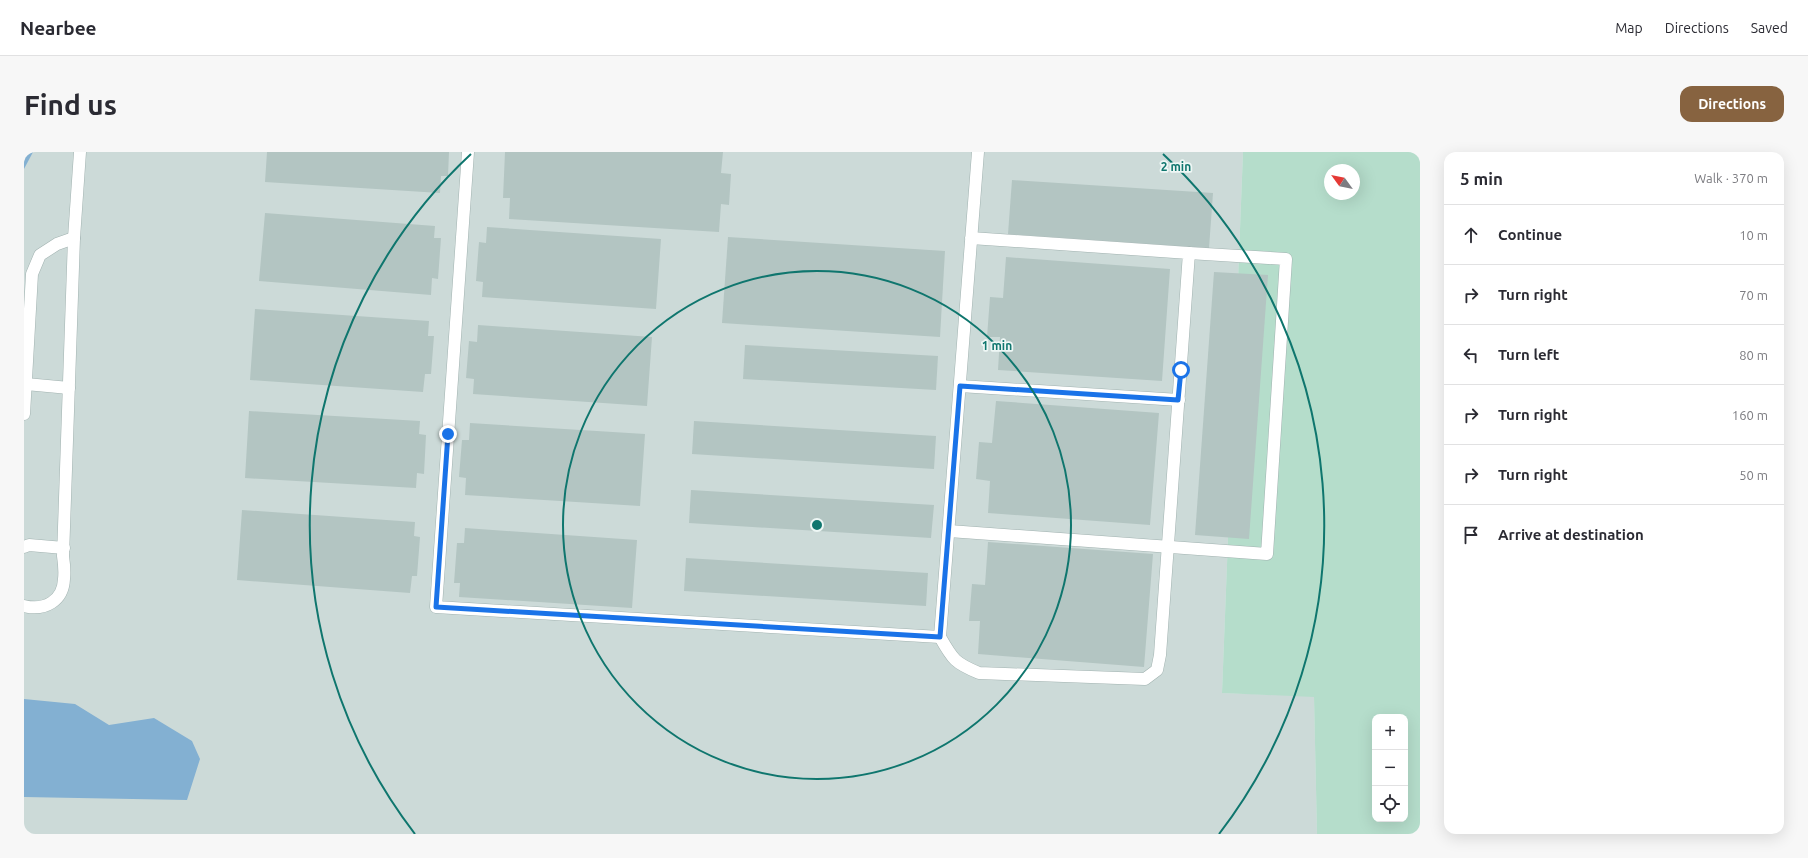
<!DOCTYPE html>
<html lang="en">
<head>
<meta charset="utf-8">
<style>
	body { margin:0; font-family:Ubuntu,sans-serif; background:#f7f7f7; color:#2b2b33 }
	.controls { position:absolute; right:12px; bottom:12px; display:grid; overflow:hidden; border-radius:8px; box-shadow:0 4px 16px #0002 }
	.controls button { width:36px; height:36px; display:grid; place-items:center; padding:0; border:0; border-bottom:1px solid #e1e1e2; background:#fff; color:#2b2b33; font:20px sans-serif }
	.compass { position:absolute; left:1300px; top:12px; width:36px; height:36px; border-radius:50%; background:#fff; box-shadow:0 4px 16px #0002; rotate:303deg }
	.stop { position:absolute; width:12px; height:12px; margin:-9px; border:3px solid #1a73e8; border-radius:50%; background:#fff }
	.stop.end { background:#1a73e8; border-color:#fff; box-shadow:0 1px 4px #0008 }
	.list { margin:0; padding:0; list-style:none }
	h2 { display:flex; justify-content:space-between; align-items:center; height:52px; margin:0; padding:0 16px; font-size:17px }
	h2 small { font-size:13px; font-weight:400; color:#7c7c81 }
	.list li { display:grid; grid-template-columns:26px 1fr auto; gap:12px; align-items:center; box-sizing:border-box; height:60px; padding:0 16px; border-top:1px solid #e1e1e2 }
	.list b { display:block; font-size:15px; white-space:nowrap }
	.list em { font-size:13px; font-style:normal; color:#7c7c81 }
	.icon { flex:none; width:22px; height:22px; fill:none; stroke:currentColor; stroke-width:2; stroke-linecap:round; stroke-linejoin:round }
	.map { position:relative; flex:none; width:1396px; height:682px; overflow:hidden; border-radius:12px }
	header { display:flex; align-items:center; gap:24px; box-sizing:border-box; height:56px; padding:0 20px; background:#fff; border-bottom:1px solid #e1e1e2 }
	header strong { font-size:19px }
	nav { display:flex; gap:22px; margin-inline-start:auto; font-size:14px }
	.intro { display:flex; align-items:center; justify-content:space-between; box-sizing:border-box; height:96px; padding:0 24px }
	h1 { margin:0; font-size:28px }
	.button { padding:10px 18px; border-radius:12px; background:#876340; color:#fff; font-size:14px; font-weight:700 }
	main { display:flex; gap:24px; padding:0 24px }
	aside { flex:1; background:#fff; border-radius:12px; box-shadow:0 4px 16px #0002 }
	.map>svg:first-child { display:block }
	.built { fill:#ccdad8 }
	.green { fill:#b5ddcb; fill-rule:evenodd }
	.water { fill:#83b0d2 }
	.building { fill:#b3c5c2 }
	.lines { fill:none; stroke-linecap:round; stroke-linejoin:round }
	.minor-casing { stroke:#a1b2b0; stroke-width:13 }
	.minor { stroke:#fff; stroke-width:12 }
	.route { stroke:#1a73e8; stroke-width:5 }
	.ring { fill:none; stroke:#0f766e; stroke-width:2 }
	.centre { fill:#0f766e; stroke:#eef7f5; stroke-width:2 }
	.ring-label { font-size:12px; text-anchor:middle; font-weight:bold; fill:#0f766e; stroke:#eef7f5; stroke-width:3.5; stroke-linejoin:round; paint-order:stroke }
</style>
</head>
<body>
<header>
<strong>Nearbee</strong>
<nav><a>Map</a><a>Directions</a><a>Saved</a></nav>
</header>
<div class="intro"><h1>Find us</h1><a class="button">Directions</a></div>
<main>
<div class="map">
<svg width="1396" height="682" viewBox="0 0 1396 682">
	<rect width="100%" height="100%" fill="#deeae8"/>
	<path class="built" d="M0 0H1219L1198 541 1290 544 1293 682H0Z"/>
	<path class="green" d="M1219 0H1396V682H1293L1290 545 1198 541ZM1306 18H1330V42H1306ZM1351 565H1381V667H1351Z"/>
	<g class="water">
		<path d="M0 0H9L0 17Z"/>
		<path d="M0 547 51 552 85 573 130 566 168 589 176 607 163 648 0 645Z"/>
	</g>
	<g class="building">
		<path d="M243 0H425L424 24H417L416 41 241 30Z"/>
		<path d="M481 0H699L697 21 707 22 705 53 697 52 695 80 485 67 486 46H479Z"/>
		<path d="M988 28 1189 41 1185 96 984 82Z"/>
		<path d="M241 61 411 74 410 86H417L414 127 408 126 407 143 235 129Z"/>
		<path d="M463 75 637 87 632 157 458 145 459 130 452 129 455 90 462 91Z"/>
		<path d="M704 85 921 99 916 185 698 171Z"/>
		<path d="M982 105 1146 117 1138 229 974 218 976 185H963L966 145 979 146Z"/>
		<path d="M1190 120 1244 123 1225 387 1171 383Z"/>
		<path d="M231 157 405 169 404 184H410L407 222H401L399 240 226 228Z"/>
		<path d="M454 173 628 185 623 254 449 242 450 227 442 226 445 189 453 190Z"/>
		<path d="M721 193 914 204 912 238 719 227Z"/>
		<path d="M972 249 1135 261 1126 373 964 361 966 329 952 327 955 290 968 291Z"/>
		<path d="M225 259 396 269 395 282 402 283 400 322 393 321 392 336 221 326Z"/>
		<path d="M670 269 912 284 910 317 668 302Z"/>
		<path d="M446 271 621 282 616 354 441 343 442 326 435 325 438 288H445Z"/>
		<path d="M667 338 910 353 907 386 665 371Z"/>
		<path d="M218 358 391 370 390 384 396 385 393 424H388L386 441 213 428Z"/>
		<path d="M441 376 613 388 608 456 435 445 436 431H430L433 391H440Z"/>
		<path d="M964 390 1129 402 1120 515 954 502 956 469H945L948 432 961 433Z"/>
		<path d="M662 406 904 421 902 454 660 439Z"/>
	</g>
	<g class="lines">
		<g class="minor-casing">
			<g id="minor">
				<path d="M444 0 412 455 916 485"/>
				<path d="M947 86 1165 101 1136 503 1133 518 1121 527 955 521C931 511 929 508 916 485 929 323 941 162 954 0"/>
				<path d="M2 232 45 236"/>
				<path d="M936 234 1155 248"/>
				<path d="M0 262 8 122 16 103 33 92 50 86"/>
				<path d="M925 379 1243 402 1262 107 1165 101"/>
				<path d="M0 395 5 393 40 396"/>
				<path d="M0 454C21 459 39 449 40 427 41 419 40 411 39 404L50 86 56 0"/>
			</g>
		</g>
		<use href="#minor" class="minor"/>
	</g>
	<g class="lines">
		<path class="route" d="M424 282 412 455 916 485 936 234 1154 248 1157 218"/>
	</g>
	<g class="ring">
		<circle cx="793" cy="373" r="254"/>
		<path d="M391 682A507 507 0 0 1 447 2M1139 2A507 507 0 0 1 1195 682"/>
	</g>
	<circle cx="793" cy="373" r="6" class="centre"/>
	<g class="ring-label">
		<text x="1152" y="19">2 min</text>
		<text x="973" y="198">1 min</text>
	</g>
</svg>
<div class="controls">
<button>+</button>
<button>−</button>
<button><svg class="icon" aria-label="locate" viewBox="0 0 24 24"><circle cx="12" cy="12" r="6"/><path d="M12 2v4M12 18v4M2 12h4M18 12h4"/></svg></button>
</div>
<svg class="compass" viewBox="-18 -18 36 36"><path d="M0-13l5 13h-10z" fill="#e53935"/><path d="M0 13l5-13h-10z" fill="#7c7c81"/></svg>
<div class="stop" style="left:1157px;top:218px"></div>
<div class="stop end" style="left:424px;top:282px"></div>
</div>
<aside>
<h2>5 min<small>Walk · 370 m</small></h2>
<ul class="list">
<li><svg class="icon" aria-label="ahead" viewBox="0 0 24 24"><path d="M12 20V5M6 11l6-6 6 6"/></svg><div><b>Continue</b></div><em>10 m</em></li>
<li><svg class="icon" aria-label="right" viewBox="0 0 24 24"><path d="M7 20v-9h11M14 6l5 5-5 5"/></svg><div><b>Turn right</b></div><em>70 m</em></li>
<li><svg class="icon" aria-label="left" viewBox="0 0 24 24"><path d="M17 20v-9H6M10 6l-5 5 5 5"/></svg><div><b>Turn left</b></div><em>80 m</em></li>
<li><svg class="icon" aria-label="right" viewBox="0 0 24 24"><path d="M7 20v-9h11M14 6l5 5-5 5"/></svg><div><b>Turn right</b></div><em>160 m</em></li>
<li><svg class="icon" aria-label="right" viewBox="0 0 24 24"><path d="M7 20v-9h11M14 6l5 5-5 5"/></svg><div><b>Turn right</b></div><em>50 m</em></li>
<li><svg class="icon" aria-label="arrive" viewBox="0 0 24 24"><path d="M6 21V4h12l-3 4 3 4H6"/></svg><div><b>Arrive at destination</b></div></li>
</ul>
</aside>
</main>
</body>
</html>
